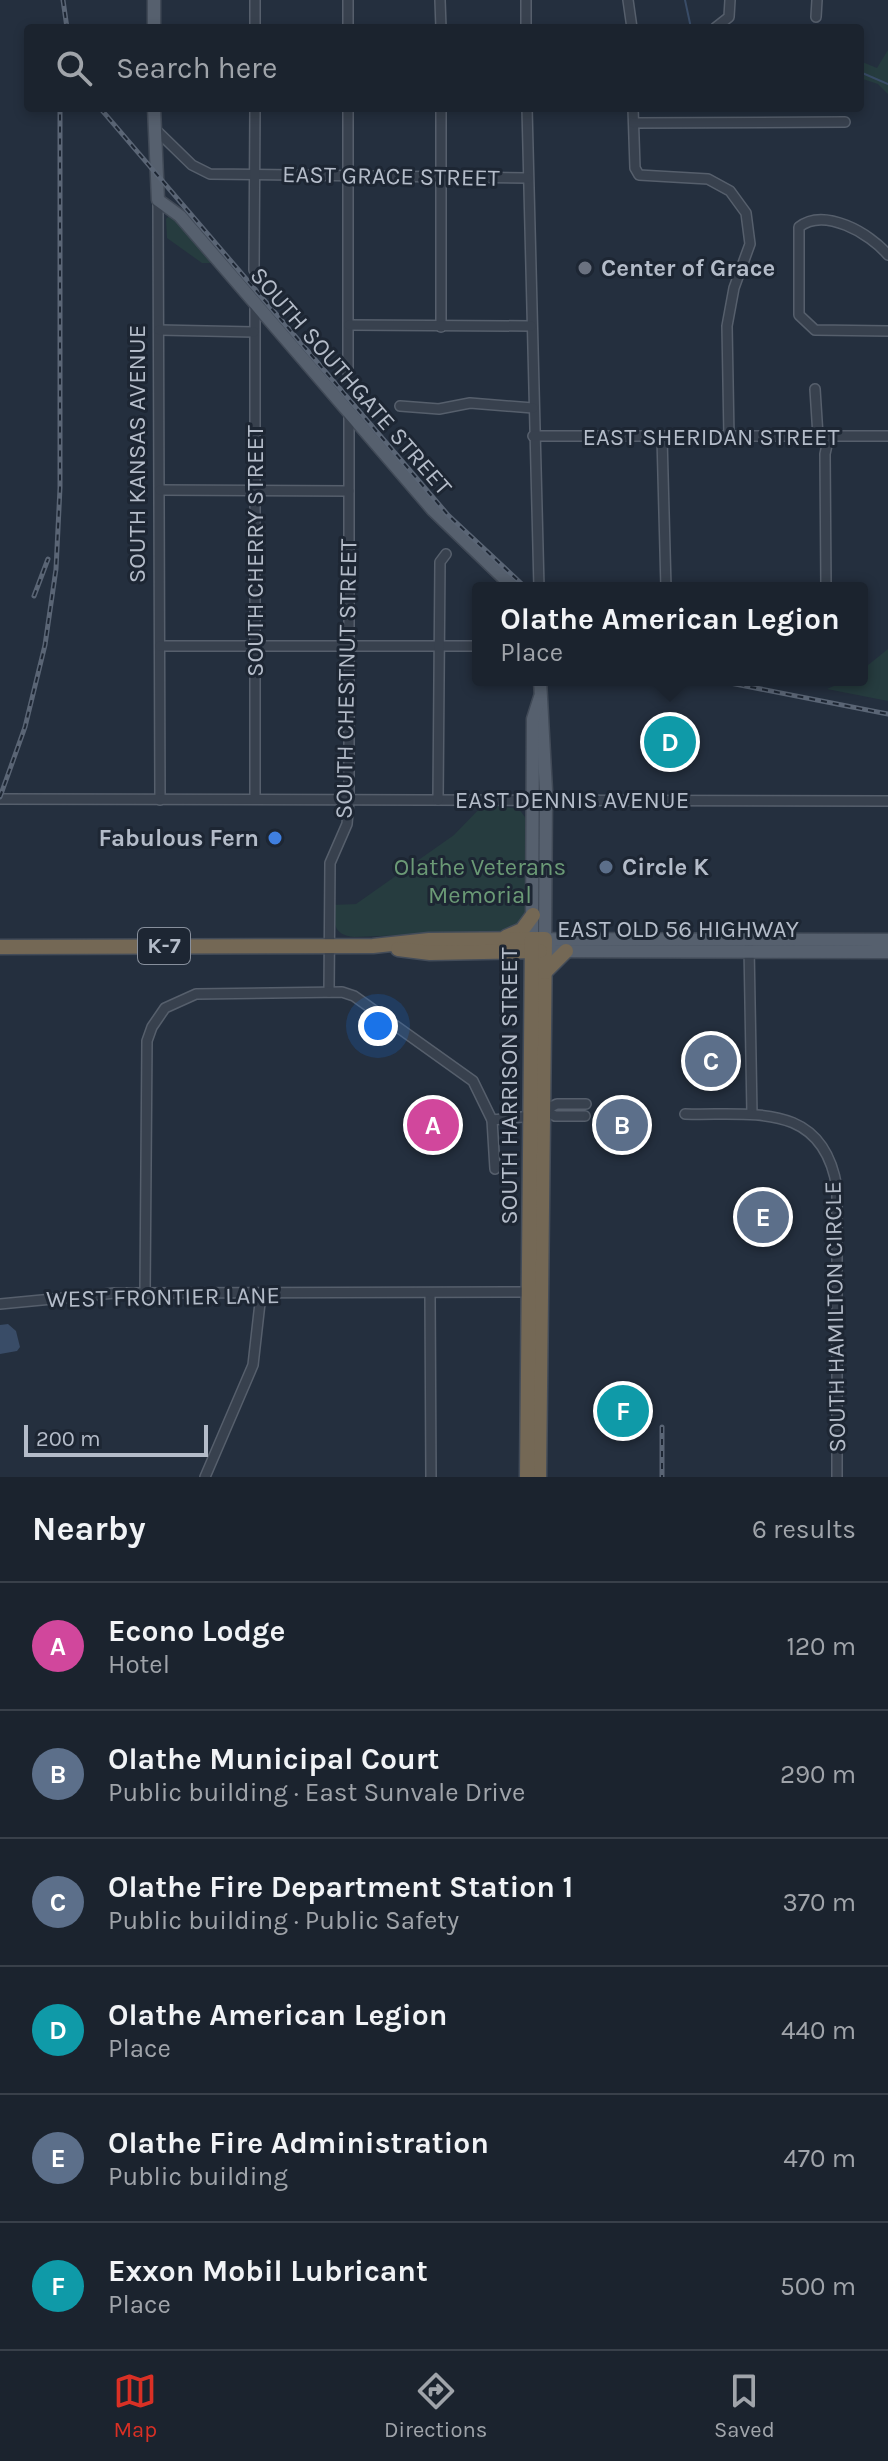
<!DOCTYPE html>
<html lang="en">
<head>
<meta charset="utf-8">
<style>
	body { margin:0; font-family:Karla,sans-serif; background:#282f3a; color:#f1f3f6 }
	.scale { position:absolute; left:24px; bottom:20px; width:184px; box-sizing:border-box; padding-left:8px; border:4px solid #b4bcc9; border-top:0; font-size:22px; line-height:28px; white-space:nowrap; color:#b4bcc9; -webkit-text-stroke:6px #1d2633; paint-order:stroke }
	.you { position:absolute; left:378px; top:1026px; width:28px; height:28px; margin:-20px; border:6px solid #fff; border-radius:50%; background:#1a73e8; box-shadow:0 0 0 12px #1a73e833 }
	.badge { display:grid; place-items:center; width:52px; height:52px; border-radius:50%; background:#d93025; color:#fff; font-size:26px; font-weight:700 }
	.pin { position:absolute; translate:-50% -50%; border:4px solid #fff; box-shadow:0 2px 8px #0006 }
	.popup { position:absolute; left:472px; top:582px; width:396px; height:104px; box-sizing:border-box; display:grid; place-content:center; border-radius:8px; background:#1b232e; filter:drop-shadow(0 2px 6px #0005); font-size:26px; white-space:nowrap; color:#a0a4aa }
	.popup b { font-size:30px; color:#f1f3f6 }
	.popup::after { content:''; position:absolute; left:50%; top:100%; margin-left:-16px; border:16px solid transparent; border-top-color:#1b232e }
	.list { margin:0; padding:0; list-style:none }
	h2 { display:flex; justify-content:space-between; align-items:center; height:104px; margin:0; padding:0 32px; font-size:34px }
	h2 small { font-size:26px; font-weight:400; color:#a0a4aa }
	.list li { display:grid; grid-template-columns:52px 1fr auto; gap:24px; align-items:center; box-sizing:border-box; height:128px; padding:0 32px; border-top:2px solid #39404a }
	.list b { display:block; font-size:30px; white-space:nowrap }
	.list p { margin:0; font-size:26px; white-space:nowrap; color:#a0a4aa }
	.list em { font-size:26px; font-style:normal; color:#a0a4aa }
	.icon { flex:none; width:44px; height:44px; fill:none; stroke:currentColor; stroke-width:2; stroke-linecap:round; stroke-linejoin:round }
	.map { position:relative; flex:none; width:888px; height:1477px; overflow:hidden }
	.search { position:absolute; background:#1b232e; box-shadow:0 4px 12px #0003; left:24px; right:24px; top:24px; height:88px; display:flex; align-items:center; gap:20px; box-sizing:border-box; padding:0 28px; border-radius:8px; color:#a0a4aa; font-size:30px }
	.sheet { height:872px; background:#1b232e }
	nav { display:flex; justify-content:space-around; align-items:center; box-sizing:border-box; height:112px; border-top:2px solid #39404a; background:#1b232e; font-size:22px; color:#a0a4aa }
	nav a { display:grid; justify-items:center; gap:4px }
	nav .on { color:#d93025 }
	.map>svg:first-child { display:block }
	.green { fill:#263c3f }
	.water { fill:#394c67 }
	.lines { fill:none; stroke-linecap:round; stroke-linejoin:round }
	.stream { stroke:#394c67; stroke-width:2 }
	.minor-casing { stroke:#565f6c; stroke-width:12 }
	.major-casing { stroke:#414a57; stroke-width:15 }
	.highway-casing { stroke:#434c59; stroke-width:17 }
	.minor { stroke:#38414e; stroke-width:9 }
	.major { stroke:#56606e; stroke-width:12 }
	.highway { stroke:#746855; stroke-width:14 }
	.rail-casing { stroke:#5a6575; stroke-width:5 }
	.rail { stroke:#1d2633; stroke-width:2; stroke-dasharray:6; stroke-linecap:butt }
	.worship-dot { fill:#6b7280; stroke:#1d2633; stroke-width:3 }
	.shop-dot { fill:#3f7fe0; stroke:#1d2633; stroke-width:3 }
	.service-dot { fill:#5c6f8a; stroke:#1d2633; stroke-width:3 }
	.labels { text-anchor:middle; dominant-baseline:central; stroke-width:6; stroke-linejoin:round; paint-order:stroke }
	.shield { fill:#1d2633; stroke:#878f9c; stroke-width:2 }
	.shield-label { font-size:22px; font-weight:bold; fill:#b4bcc9 }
	.street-label { font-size:24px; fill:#b4bcc9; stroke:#1d2633 }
	.poi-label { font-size:24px; font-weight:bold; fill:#b4bcc9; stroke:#1d2633; text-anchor:start }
	.park-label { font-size:24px; fill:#6b9a76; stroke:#1d2633 }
</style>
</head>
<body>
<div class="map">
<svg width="888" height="1477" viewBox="0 0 888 1477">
	<rect width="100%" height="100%" fill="#242f3e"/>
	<g class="green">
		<path d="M888 50V94L878 84 860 78V61L877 68Z"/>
		<path d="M170 215H175L216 263H202L167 238 166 219Z"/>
		<path d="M888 649V701L827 689 847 680H862V670Z"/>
		<path d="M484 804 519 809 530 824 531 915 512 931 354 937C333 935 334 923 332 905L356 904 454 835Z"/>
	</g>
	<path class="water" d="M8 1324 16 1331 20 1347 17 1351 0 1354V1325Z"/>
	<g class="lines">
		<g class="stream">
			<path d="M685 0 691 28"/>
			<path d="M860 72 888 84"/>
		</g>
		<g class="minor-casing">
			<g id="minor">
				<path d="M255 0V28"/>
				<path d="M348 0V28"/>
				<path d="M440 0 441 28"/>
				<path d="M526 0V28"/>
				<path d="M628 0 632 28"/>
				<path d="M816 17 817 0"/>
				<path d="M715 28 729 17 730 0"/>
				<path d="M348 108V373"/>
				<path d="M441 108V327"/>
				<path d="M527 108 539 588"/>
				<path d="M633 108 635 168 639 175 708 179 730 191 746 213 750 244 734 288 727 326 729 437"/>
				<path d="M634 123 845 122"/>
				<path d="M155 129 192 165 210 174 528 178"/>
				<path d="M158 200 160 800"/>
				<path d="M888 255C870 233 824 207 799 227V315L815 330 888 331"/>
				<path d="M254 270 255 108"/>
				<path d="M255 303V799"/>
				<path d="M349 325 531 326"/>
				<path d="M159 330 254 332"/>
				<path d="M815 389 818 436"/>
				<path d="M400 406 439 409 470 403 533 408"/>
				<path d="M533 436H888"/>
				<path d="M662 437 666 588"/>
				<path d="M160 490 349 491"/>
				<path d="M826 588 825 454 829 436"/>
				<path d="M160 646H478"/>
				<path d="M0 799 888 801"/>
				<path d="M438 800 440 562 446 554"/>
				<path d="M749 946 752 1114"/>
				<path d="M329 992 330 863 347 824 349 800V412"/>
				<path d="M545 1110 555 1116H585"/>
				<path d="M685 1114C752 1116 823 1100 837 1188V1477"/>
				<path d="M492 1120 532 1116 557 1104H586"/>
				<path d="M145 1293 147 1041 152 1027 165 1008 196 994 342 992 354 996 473 1081 492 1120 495 1169"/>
				<path d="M430 1294 431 1477"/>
				<path d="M0 1304 115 1293 528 1292"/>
				<path d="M205 1477 253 1365 261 1294"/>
			</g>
		</g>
		<g class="major-casing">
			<g id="major">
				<path d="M154 0V28"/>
				<path d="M154 108 158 200 180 216 433 510 514 588"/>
				<path d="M540 680 546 791 545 939 888 940"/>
				<path d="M532 939 533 719 540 697"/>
				<path d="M545 951 888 952"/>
			</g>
		</g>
		<g class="highway-casing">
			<g id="highway">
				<path d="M506 937 522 930 533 915"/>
				<path d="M0 947 373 946 429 940 545 939 539 1477"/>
				<path d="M398 949 430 953 540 951"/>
				<path d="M545 972 566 951"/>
				<path d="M527 1477 532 939"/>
			</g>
		</g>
		<use href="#minor" class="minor"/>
		<use href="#major" class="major"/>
		<use href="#highway" class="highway"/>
		<g class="rail-casing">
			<g id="rail">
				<path d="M63 0 67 28"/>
				<path d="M100 108 448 515 526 588"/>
				<path d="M34 596 48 559"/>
				<path d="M715 680 888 714"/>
				<path d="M0 797 25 727 45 645 56 569 60 488V108"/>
				<path d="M662 1427V1477"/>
			</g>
		</g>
		<use href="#rail" class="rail"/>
	</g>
	<circle class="worship-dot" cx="585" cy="268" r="8"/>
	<circle class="shop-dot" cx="275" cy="838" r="8"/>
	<circle class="service-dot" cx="606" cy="867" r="8"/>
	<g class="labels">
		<rect class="shield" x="138" y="928" width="52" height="36" rx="6"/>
		<g class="shield-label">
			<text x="164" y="946">K-7</text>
		</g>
		<g class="street-label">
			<text transform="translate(391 176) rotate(1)">EAST GRACE STREET</text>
			<text transform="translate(351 381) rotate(49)">SOUTH SOUTHGATE STREET</text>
			<text x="711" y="437">EAST SHERIDAN STREET</text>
			<text transform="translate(137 454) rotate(-90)">SOUTH KANSAS AVENUE</text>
			<text transform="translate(255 551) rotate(-90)">SOUTH CHERRY STREET</text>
			<text transform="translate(346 679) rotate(-89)">SOUTH CHESTNUT STREET</text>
			<text x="572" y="800">EAST DENNIS AVENUE</text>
			<text x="678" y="929">EAST OLD 56 HIGHWAY</text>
			<text transform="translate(509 1086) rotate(-90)">SOUTH HARRISON STREET</text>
			<text transform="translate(163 1297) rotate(-1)">WEST FRONTIER LANE</text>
			<text transform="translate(835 1317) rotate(-91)">SOUTH HAMILTON CIRCLE</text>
		</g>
		<g class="poi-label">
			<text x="601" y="268">Center of Grace</text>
			<text x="259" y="838" text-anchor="end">Fabulous Fern</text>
			<text x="622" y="867">Circle K</text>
		</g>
		<g class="park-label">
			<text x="480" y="867">Olathe Veterans<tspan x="480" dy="28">Memorial</tspan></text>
		</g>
	</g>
</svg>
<div class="scale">200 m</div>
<div class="you"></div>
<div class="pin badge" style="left:433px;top:1125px;background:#d1479c">A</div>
<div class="pin badge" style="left:622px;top:1125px;background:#5c6f8a">B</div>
<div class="pin badge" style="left:711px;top:1061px;background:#5c6f8a">C</div>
<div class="pin badge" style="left:670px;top:742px;background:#0f9aa8">D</div>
<div class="popup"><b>Olathe American Legion</b>Place</div>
<div class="pin badge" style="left:763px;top:1217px;background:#5c6f8a">E</div>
<div class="pin badge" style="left:623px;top:1411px;background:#0f9aa8">F</div>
<div class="search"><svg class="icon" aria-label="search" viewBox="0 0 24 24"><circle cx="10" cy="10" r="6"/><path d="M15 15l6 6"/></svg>Search here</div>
</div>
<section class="sheet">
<h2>Nearby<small>6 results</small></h2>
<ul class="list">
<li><span class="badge" style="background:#d1479c">A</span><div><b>Econo Lodge</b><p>Hotel</p></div><em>120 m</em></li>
<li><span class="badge" style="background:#5c6f8a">B</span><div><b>Olathe Municipal Court</b><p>Public building · East Sunvale Drive</p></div><em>290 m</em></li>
<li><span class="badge" style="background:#5c6f8a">C</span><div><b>Olathe Fire Department Station 1</b><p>Public building · Public Safety</p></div><em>370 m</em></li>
<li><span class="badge" style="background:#0f9aa8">D</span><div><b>Olathe American Legion</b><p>Place</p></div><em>440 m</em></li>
<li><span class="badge" style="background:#5c6f8a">E</span><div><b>Olathe Fire Administration</b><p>Public building</p></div><em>470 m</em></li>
<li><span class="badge" style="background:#0f9aa8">F</span><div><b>Exxon Mobil Lubricant</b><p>Place</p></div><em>500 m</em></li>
</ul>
</section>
<nav>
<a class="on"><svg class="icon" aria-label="map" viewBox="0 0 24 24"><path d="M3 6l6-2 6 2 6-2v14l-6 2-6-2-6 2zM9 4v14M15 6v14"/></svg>Map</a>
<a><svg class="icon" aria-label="directions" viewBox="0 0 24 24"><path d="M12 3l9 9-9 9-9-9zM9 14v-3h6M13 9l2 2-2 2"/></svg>Directions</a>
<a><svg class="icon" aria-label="saved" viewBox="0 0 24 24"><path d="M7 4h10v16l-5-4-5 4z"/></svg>Saved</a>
</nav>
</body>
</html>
